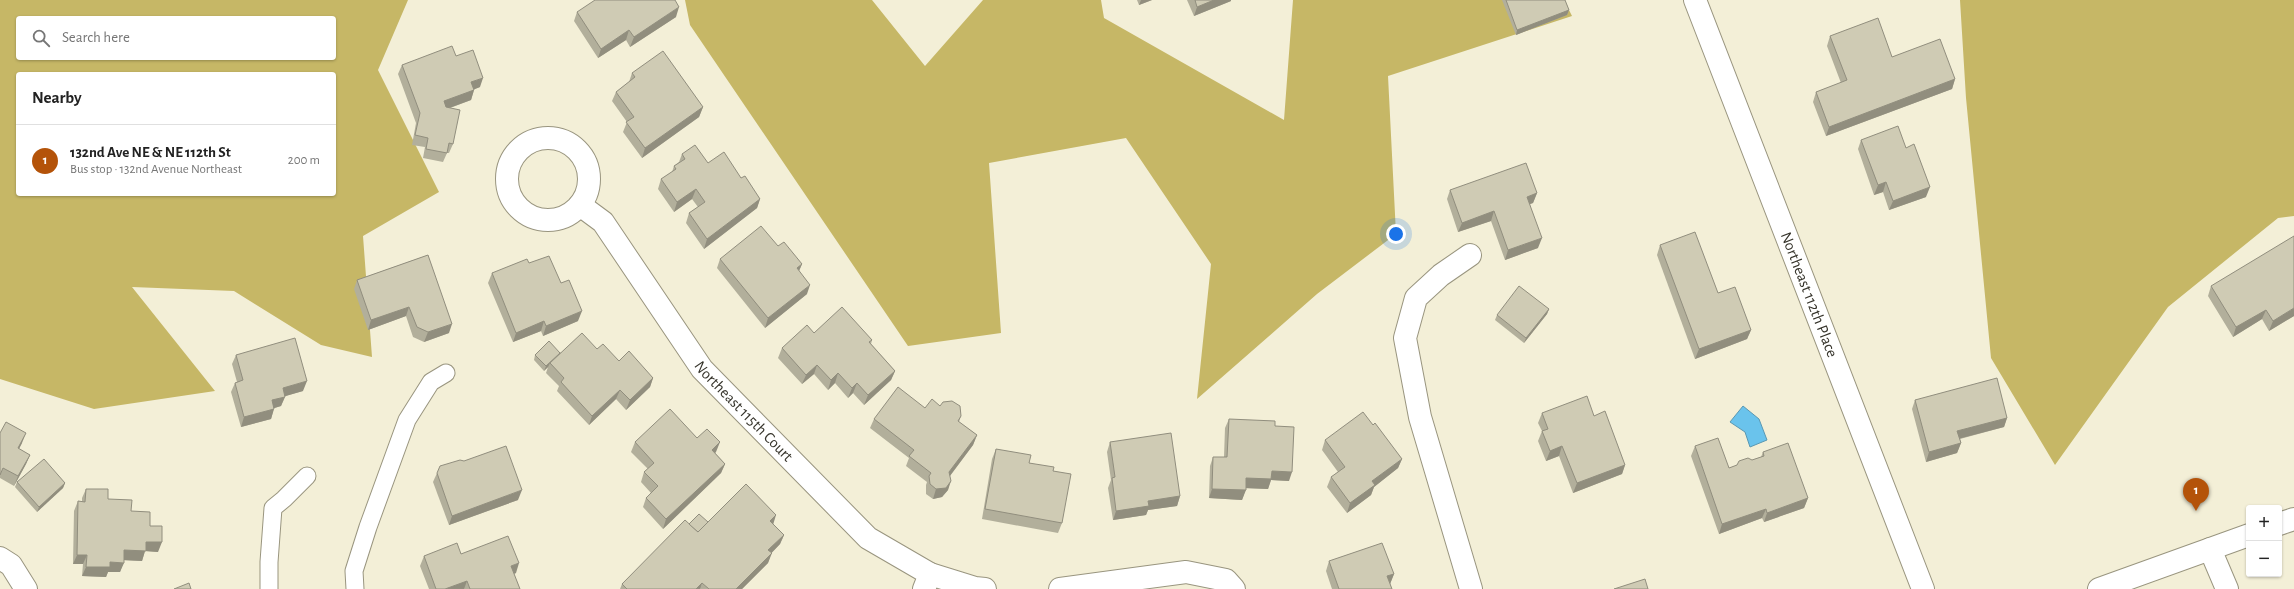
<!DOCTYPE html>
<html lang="en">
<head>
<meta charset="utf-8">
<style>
	body { margin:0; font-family:"Alegreya Sans",sans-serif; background:#f2f2f2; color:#222 }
	.controls { position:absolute; right:12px; bottom:12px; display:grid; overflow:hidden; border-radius:4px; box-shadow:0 1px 3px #0004 }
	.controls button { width:36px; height:36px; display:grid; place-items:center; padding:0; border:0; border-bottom:1px solid #e0e0e0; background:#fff; color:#222; font:20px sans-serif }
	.you { position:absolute; left:1396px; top:234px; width:14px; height:14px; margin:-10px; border:3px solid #fff; border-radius:50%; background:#1a73e8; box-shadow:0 0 0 6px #1a73e833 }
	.badge { display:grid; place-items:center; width:26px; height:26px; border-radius:50%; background:#b45309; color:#fff; font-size:13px; font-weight:700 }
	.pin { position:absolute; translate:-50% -33px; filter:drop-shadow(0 1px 2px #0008) }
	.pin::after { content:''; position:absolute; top:21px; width:14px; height:12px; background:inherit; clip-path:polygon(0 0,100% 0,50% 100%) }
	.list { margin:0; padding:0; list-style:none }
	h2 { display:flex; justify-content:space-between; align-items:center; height:52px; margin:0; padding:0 16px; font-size:17px }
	h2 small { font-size:13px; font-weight:400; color:#767676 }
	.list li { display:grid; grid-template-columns:26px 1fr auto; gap:12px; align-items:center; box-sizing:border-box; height:72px; padding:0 16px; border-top:1px solid #e0e0e0 }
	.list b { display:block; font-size:15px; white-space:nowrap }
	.list p { margin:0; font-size:13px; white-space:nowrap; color:#767676 }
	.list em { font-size:13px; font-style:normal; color:#767676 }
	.icon { flex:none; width:22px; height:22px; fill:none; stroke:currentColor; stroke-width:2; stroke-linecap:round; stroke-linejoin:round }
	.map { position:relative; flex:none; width:2294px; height:589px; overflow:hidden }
	.search { position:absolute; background:#fff; box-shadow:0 1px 3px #0004; left:16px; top:16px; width:320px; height:44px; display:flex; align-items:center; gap:10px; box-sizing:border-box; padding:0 14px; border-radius:4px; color:#767676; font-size:15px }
	.panel { position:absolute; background:#fff; box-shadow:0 1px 3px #0004; left:16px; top:72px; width:320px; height:124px; border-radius:4px }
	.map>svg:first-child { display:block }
	.forest { fill:#c6b766; fill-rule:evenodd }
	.water { fill:#6ac3ec; stroke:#5a98b2 }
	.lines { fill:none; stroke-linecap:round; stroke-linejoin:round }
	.service-casing { stroke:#99957f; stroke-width:19 }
	.minor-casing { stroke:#99957f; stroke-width:24 }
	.tertiary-casing { stroke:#99957f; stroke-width:24 }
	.service { stroke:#fff; stroke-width:17 }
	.minor { stroke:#fff; stroke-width:22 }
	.tertiary { stroke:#fff; stroke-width:22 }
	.wall { fill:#b2af9b }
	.shaded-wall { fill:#918e7e }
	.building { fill:#cfcbb4; stroke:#918e7e }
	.labels { text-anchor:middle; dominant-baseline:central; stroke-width:4; stroke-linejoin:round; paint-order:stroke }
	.street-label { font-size:16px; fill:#36342b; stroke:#fefcee }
</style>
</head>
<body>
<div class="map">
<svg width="2294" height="589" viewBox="0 0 2294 589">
	<rect width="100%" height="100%" fill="#f3efd7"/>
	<g class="forest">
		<path d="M0 0H408L378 70 439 192 363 236 372 357 321 345 234 291 132 287 215 391 94 409 0 379ZM18 18H334V58H18ZM18 74H334V194H18Z"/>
		<path d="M685 0H872L925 66 983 0H1101L1104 18 1284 120 1293 0H1564L1572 16 1388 76 1396 234 1317 294 1197 399 1211 264 1126 138 989 163 1001 333 908 346 690 25Z"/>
		<path d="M1960 0H2294V216L2278 218 2168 307 2055 465 1991 358 1966 98Z"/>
	</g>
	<path class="water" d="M1743 406 1759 419 1767 440 1750 447 1745 432 1730 422Z"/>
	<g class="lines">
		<g class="service-casing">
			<g id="service">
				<path d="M269 589V562L273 508 284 499 307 476"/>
				<path d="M355 589 354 571 368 527 407 420 431 382 446 373"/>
			</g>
		</g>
		<g class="minor-casing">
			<g id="minor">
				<path id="s1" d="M1695 0 1923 589"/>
				<circle cx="548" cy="179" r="41"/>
				<path id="s2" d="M580 205 603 222 702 369 868 538 930 574 924 589"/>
				<path d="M1470 255 1441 275 1416 298 1405 338 1420 417 1471 589"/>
				<path d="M2210 549 2227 589"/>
				<path d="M0 558 11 565 26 589"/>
				<path d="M930 574 975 588 985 589"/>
				<path d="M1060 589 1186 572 1226 580 1234 589"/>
			</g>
		</g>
		<g class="tertiary-casing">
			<g id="tertiary">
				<path d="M2279 524 2294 519"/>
				<path d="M2099 589 2249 535"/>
			</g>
		</g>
		<use href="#service" class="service"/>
		<use href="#minor" class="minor"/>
		<use href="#tertiary" class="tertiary"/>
	</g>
	<g class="wall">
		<path d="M1137 0H1152L1139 5Z"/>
		<path d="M1187 0H1231V1L1194 16Z"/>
		<path d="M1502 0H1565L1569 10 1567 15 1516 35Z"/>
		<path d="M577 12 676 17 630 47 626 40 598 58 574 21Z"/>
		<path d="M1830 36 1892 57 1955 79 1952 89 1826 136 1813 102 1816 92 1841 83 1827 46Z"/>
		<path d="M456 56 480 87 474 89V90L471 100 450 108 453 144 449 153H447L443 162 423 158 425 147 412 145 416 123 398 74 402 65Z"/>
		<path d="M632 73 703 107 699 117 642 158 623 132 627 122 612 101 616 92 629 82Z"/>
		<path d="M1861 140 1906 148 1926 197 1889 210 1883 192 1874 195 1858 149Z"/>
		<path d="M682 154 708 163 741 178 760 199 757 208 704 249 686 223 689 213 698 207 692 199 674 212 658 189 661 179 672 172 674 166 679 162Z"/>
		<path d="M1450 190 1537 193 1533 203 1530 204 1538 248 1505 260 1491 221 1458 232 1447 199Z"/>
		<path d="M1660 245 1751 330 1747 339 1695 359 1657 255Z"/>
		<path d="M778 246 802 264 799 271 807 294 765 328 717 268 720 259Z"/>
		<path d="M428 255 449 333 424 342 413 337 406 316 368 330 354 289 357 280Z"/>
		<path d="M529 263 561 283 578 321 543 336 541 331 513 342 488 283 492 273Z"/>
		<path d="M2211 286 2294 316 2269 331 2262 319 2233 337 2208 296Z"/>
		<path d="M1549 309 1547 314 1524 343 1495 320 1497 315Z"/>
		<path d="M814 333 872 340 871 344 895 371 891 380 864 405 853 393 848 398 835 383 828 390 814 374 802 384 778 358 782 348Z"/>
		<path d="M597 349 653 378 650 387 626 410 616 399 589 425 557 391 559 386 546 373 548 367 544 371 534 360 535 355Z"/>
		<path d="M236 355 303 391 285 396 281 406 274 408 271 419 241 427 231 392 235 383 237 382 232 364Z"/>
		<path d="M1915 400 2007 418 2004 427 1960 439 1961 443 1957 453 1926 462 1912 409Z"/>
		<path d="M940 406 961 416 959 422 977 435 973 445 950 476 948 490 942 497 933 499 926 494V485L927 482 906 466 909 458 870 428 874 419 925 408Z"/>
		<path d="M1542 413 1594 416 1625 465 1622 474 1573 493 1559 456 1546 461 1538 441 1542 431 1538 423Z"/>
		<path d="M1229 419 1275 426 1289 481 1271 480 1268 489 1246 488 1242 500 1209 498 1210 466 1213 457H1224L1225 428Z"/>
		<path d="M1373 425 1402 459 1398 468 1374 487 1371 495 1347 513 1327 487 1331 477 1338 472 1322 450 1325 440Z"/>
		<path d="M0 433 22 443 19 449 30 455 26 464 14 486 0 478Z"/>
		<path d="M697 438 716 452 715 453 725 464 721 473 663 529 643 507 646 498 651 493 641 482 644 472 648 469 631 452 635 442Z"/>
		<path d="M1110 442 1180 496 1177 506 1148 510 1146 515 1113 520 1108 488 1111 480 1107 452Z"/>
		<path d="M1695 446 1729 468 1761 457 1763 452 1808 498 1804 508 1764 522 1762 518 1719 534 1691 456Z"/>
		<path d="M996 449 1029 463 1053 471 1062 523 1058 533 982 519 992 459Z"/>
		<path d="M437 473 518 500 449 525 433 482Z"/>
		<path d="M17 482 65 483 63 488 37 512 15 487Z"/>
		<path d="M86 489 131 511 150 526 158 552 145 551 142 561 124 560 120 572H108L106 577 82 576 83 564H73L74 511 78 501 82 502V498Z"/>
		<path d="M708 522 773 524 784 535 780 544 771 553 768 563 742 589H620L622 584Z"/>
		<path d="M461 554 516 573 514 574 520 589H429L420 566 424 556Z"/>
		<path d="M1329 561 1394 574 1390 584 1392 589H1332L1326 571Z"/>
	</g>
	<g class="shaded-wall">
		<path d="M1141 0H1152L1139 5Z"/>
		<path d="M1214 0H1231V1L1194 16 1197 7Z"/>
		<path d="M679 7 676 17 630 47 634 37Z"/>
		<path d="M1569 10 1567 15 1516 35 1517 30Z"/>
		<path d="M629 30 626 40 598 58 601 49Z"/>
		<path d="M483 78 480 87 468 92 471 82Z"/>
		<path d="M1955 79 1952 89 1826 136 1829 127Z"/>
		<path d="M474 90 471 100 441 111 444 101Z"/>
		<path d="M703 107 699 117 642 158 645 148Z"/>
		<path d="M1886 182 1883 192 1874 195 1878 185Z"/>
		<path d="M1930 187 1926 197 1889 210 1893 201Z"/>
		<path d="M696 189 692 199 674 212 677 202Z"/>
		<path d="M1537 193 1533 203 1524 206 1527 197Z"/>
		<path d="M760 199 757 208 704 249 707 239Z"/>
		<path d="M1494 211 1491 221 1458 232 1462 223Z"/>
		<path d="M1542 238 1538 248 1505 260 1508 250Z"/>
		<path d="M802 264 798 273 797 268Z"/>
		<path d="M810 285 807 294 765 328 768 318Z"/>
		<path d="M409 307 406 316 368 330 371 320Z"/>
		<path d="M2294 308V316L2269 331 2273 321Z"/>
		<path d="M1549 309 1547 314 1524 343 1526 338Z"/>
		<path d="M2266 310 2262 319 2233 337 2236 327Z"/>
		<path d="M582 311 578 321 543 336 546 326Z"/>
		<path d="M544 321 541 331 513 342 516 333Z"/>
		<path d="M452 324 449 333 424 342 428 332Z"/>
		<path d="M1751 330 1747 339 1695 359 1699 349Z"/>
		<path d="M560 353 550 363 548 367 544 371 546 366Z"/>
		<path d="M817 365 814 374 802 384 806 375Z"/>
		<path d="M895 371 891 380 864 405 868 395Z"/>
		<path d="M838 373 835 383 828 390 831 380Z"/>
		<path d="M653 378 650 387 626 410 630 400Z"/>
		<path d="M307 381 303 391 279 398 283 388Z"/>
		<path d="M857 383 853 393 848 398 852 388Z"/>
		<path d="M620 390 616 399 589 425 592 416Z"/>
		<path d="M285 397 281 406 268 410 272 400Z"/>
		<path d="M274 409 271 419 241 427 244 417Z"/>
		<path d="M2007 418 2004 427 1954 440 1957 431Z"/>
		<path d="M26 433 22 443 14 458 18 448Z"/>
		<path d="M977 435 973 445 946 481 949 472Z"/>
		<path d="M720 442 716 452 708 459 712 450Z"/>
		<path d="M1961 443 1957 453 1926 462 1929 452Z"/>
		<path d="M1562 446 1559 456 1546 461 1550 451Z"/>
		<path d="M30 455 26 464 14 486 18 476Z"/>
		<path d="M1402 459 1398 468 1374 487 1371 495 1347 513 1350 503 1372 481Z"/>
		<path d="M725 464 721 473 663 529 666 519Z"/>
		<path d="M1625 465 1622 474 1573 493 1577 483Z"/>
		<path d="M1272 471 1292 472 1289 481 1271 480 1268 489 1243 488 1246 478Z"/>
		<path d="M951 481 948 490 942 497 933 499 936 489Z"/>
		<path d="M65 483 63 488 37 512 39 507Z"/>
		<path d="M1212 489 1246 490 1242 500 1209 498Z"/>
		<path d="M522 490 518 500 449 525 452 516Z"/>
		<path d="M1180 496 1177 506 1148 510 1146 515 1113 520 1116 511 1148 501Z"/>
		<path d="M1808 498 1804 508 1764 522 1767 513Z"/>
		<path d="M1766 509 1762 518 1719 534 1722 524Z"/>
		<path d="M776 515 773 525 770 521Z"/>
		<path d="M784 535 780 544 765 560 768 550Z"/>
		<path d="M146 542H162L158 552 145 551 142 561 121 560 124 550Z"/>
		<path d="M772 553 768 563 742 589H736Z"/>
		<path d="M77 555H87L83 564H73Z"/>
		<path d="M110 562 124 563 120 572H108L106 577 82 576 86 567Z"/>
		<path d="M519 563 516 573 507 576 511 566Z"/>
		<path d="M1394 574 1390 584 1387 576Z"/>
		<path d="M467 581 464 589H445Z"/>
		<path d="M702 583 700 589H696Z"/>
	</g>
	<g class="building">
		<path d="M595 0H675L679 7 634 37 629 30 601 49 577 12Z"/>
		<path d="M1195 0H1214L1197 7Z"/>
		<path d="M1506 0H1565L1569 10 1517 30Z"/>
		<path d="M1878 18 1892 57 1940 39 1955 79 1829 127 1816 92 1847 80 1830 36Z"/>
		<path d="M452 46 456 56 473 50 483 78 471 82 474 90 444 101 446 107 460 110 453 144 449 143 447 153 426 149 428 138 415 135 420 113 402 65Z"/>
		<path d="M663 51 703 107 645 148 626 122 634 117 616 92 635 77 632 73Z"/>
		<path d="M1898 126 1906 148 1914 144 1930 187 1893 201 1886 182 1878 185 1861 140Z"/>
		<path d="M695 145 708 163 724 152 741 178 745 176 760 199 707 239 689 213 705 202 696 189 677 202 661 179 676 169 674 166 685 159 682 154Z"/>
		<path d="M1526 163 1537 193 1527 197 1542 238 1508 250 1494 211 1462 223 1450 190Z"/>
		<path d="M761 226 778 246 784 242 802 264 797 268 810 285 768 318 720 259Z"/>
		<path d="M1695 232 1718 293 1735 287 1751 330 1699 349 1660 245Z"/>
		<path d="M2294 236V308L2273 321 2266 310 2236 327 2211 286Z"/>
		<path d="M428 255 452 324 428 332 417 327 409 307 371 320 357 280Z"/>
		<path d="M549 256 561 283 569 280 582 311 546 326 544 321 516 333 492 273 527 259 529 263Z"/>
		<path d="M1519 286 1549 309 1526 338 1497 315Z"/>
		<path d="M842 307 872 340 869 342 895 371 868 395 857 383 852 388 838 373 831 380 817 365 806 375 782 348 807 325 814 333Z"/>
		<path d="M582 333 597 349 603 344 619 361 629 351 653 378 630 400 620 390 592 416 561 382 564 378 550 363Z"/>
		<path d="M295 338 307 381 283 388 285 397 272 400 274 409 244 417 235 383 243 380 236 355Z"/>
		<path d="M549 341 560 353 546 366 535 355Z"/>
		<path d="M1997 378 2007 418 1957 431 1961 443 1929 452 1915 400Z"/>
		<path d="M898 387 925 408 932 399 940 406 943 402 952 401 960 406 961 416 958 421 977 435 949 472 951 481 946 488 936 489 930 484 929 476 931 473 909 456 914 450 874 419Z"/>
		<path d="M1587 396 1594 416 1605 411 1625 465 1577 483 1562 446 1550 451 1542 431 1548 429 1542 413Z"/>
		<path d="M670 409 697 438 707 429 720 442 712 450 725 464 666 519 646 498 658 486 644 472 654 463 635 442Z"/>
		<path d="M1363 412 1373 425 1375 423 1402 459 1372 481 1375 485 1350 503 1331 477 1345 467 1325 440Z"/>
		<path d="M1229 419 1275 421V426L1294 427 1292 472 1272 471 1271 479 1246 478V490L1212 489 1213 457H1227Z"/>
		<path d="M6 422 26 433 18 448 30 455 18 476 3 468 0 475V433Z"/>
		<path d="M1171 433 1180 496 1148 501 1149 506 1116 511 1112 478 1115 477 1110 442Z"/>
		<path d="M1718 438 1729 468 1737 465 1739 461 1748 458 1752 460 1764 456 1763 452 1788 443 1808 498 1767 513 1766 509 1722 524 1695 446Z"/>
		<path d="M506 446 522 490 452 516 437 473 440 466 460 460 464 461Z"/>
		<path d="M996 449 1031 455 1029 463 1054 467 1053 471 1071 474 1062 523 985 509Z"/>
		<path d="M44 459 65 483 39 507 17 482Z"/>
		<path d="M746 484 776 515 770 521 784 535 768 550 772 553 736 589H709L702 583 696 589H627L622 584 685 520 698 532Z"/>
		<path d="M86 489H108V499L132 500 131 511 150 512V526H162V542H146V551L124 550V563L110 562V567H86L87 555H77L78 501 85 502Z"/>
		<path d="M699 514 708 522 698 532 689 524Z"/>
		<path d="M508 536 519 563 511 566 520 589H470L467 581 445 589H436L424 556 457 543 461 554Z"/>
		<path d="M1382 543 1394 574 1387 576 1392 589H1339L1329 561Z"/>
		<path d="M1645 579 1648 589H1614Z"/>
		<path d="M189 583 191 589H174Z"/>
	</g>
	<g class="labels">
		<g class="street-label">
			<text stroke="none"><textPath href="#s1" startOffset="316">Northeast 112th Place</textPath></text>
			<text stroke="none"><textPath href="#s2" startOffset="265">Northeast 115th Court</textPath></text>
		</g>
	</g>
</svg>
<div class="controls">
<button>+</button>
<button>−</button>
</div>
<div class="you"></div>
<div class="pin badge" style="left:2196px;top:511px">1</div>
<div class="search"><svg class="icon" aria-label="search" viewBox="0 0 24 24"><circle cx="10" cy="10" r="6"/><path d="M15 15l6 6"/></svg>Search here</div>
<section class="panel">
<h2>Nearby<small></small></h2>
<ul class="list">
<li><span class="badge">1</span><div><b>132nd Ave NE &amp; NE 112th St</b><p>Bus stop · 132nd Avenue Northeast</p></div><em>200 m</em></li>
</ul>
</section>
</div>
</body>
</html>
